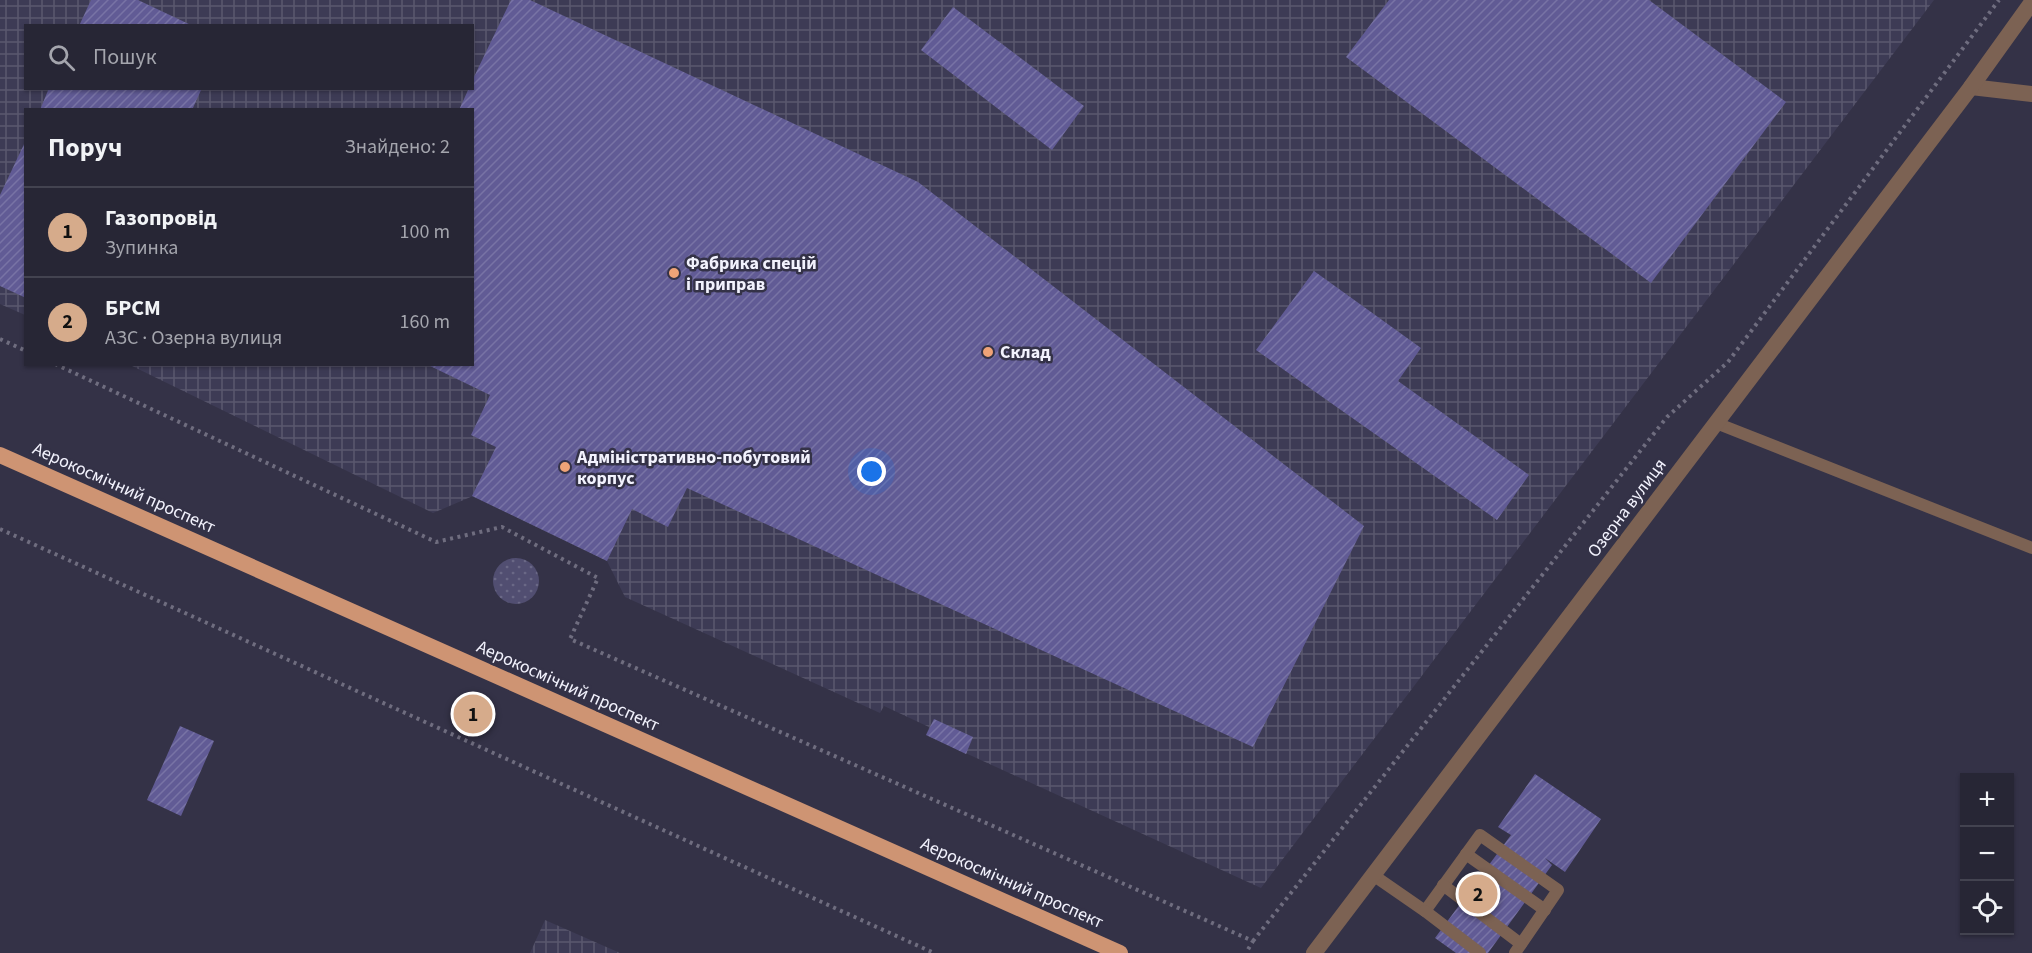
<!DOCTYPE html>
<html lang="uk">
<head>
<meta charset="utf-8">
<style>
	body { margin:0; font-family:"Source Sans 3",sans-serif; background:#2f2e3d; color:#f1f3f6 }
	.controls { position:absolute; right:18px; bottom:18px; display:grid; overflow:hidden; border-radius:0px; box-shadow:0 2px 4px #0004 }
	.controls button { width:54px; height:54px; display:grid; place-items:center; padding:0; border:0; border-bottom:2px solid #434350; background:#272635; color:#f1f3f6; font:30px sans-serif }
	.you { position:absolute; left:872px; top:472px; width:21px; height:21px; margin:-15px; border:4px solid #fff; border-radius:50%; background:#1a73e8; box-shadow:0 0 0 9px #1a73e833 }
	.badge { display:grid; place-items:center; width:39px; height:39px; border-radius:50%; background:#d6ab8b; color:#111; font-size:20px; font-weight:700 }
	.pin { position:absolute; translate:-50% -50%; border:3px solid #fff; box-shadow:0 2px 6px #0006 }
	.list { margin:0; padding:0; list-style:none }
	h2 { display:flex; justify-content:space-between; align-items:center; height:78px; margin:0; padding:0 24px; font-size:26px }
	h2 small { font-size:20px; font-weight:400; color:#a4a5ad }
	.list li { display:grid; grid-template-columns:39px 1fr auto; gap:18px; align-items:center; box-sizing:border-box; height:90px; padding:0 24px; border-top:2px solid #434350 }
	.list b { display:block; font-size:22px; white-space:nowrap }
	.list p { margin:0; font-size:20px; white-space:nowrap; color:#a4a5ad }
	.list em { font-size:20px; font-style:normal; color:#a4a5ad }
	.icon { flex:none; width:33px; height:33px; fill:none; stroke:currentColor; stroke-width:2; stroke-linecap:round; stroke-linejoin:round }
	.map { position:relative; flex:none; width:2032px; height:953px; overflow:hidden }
	.search { position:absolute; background:#272635; box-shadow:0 2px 4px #0004; left:24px; top:24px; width:450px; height:66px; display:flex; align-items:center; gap:15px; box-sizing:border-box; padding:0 21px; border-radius:0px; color:#a4a5ad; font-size:22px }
	.panel { position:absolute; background:#272635; box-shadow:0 2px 4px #0004; left:24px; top:108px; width:450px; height:258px; border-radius:0px }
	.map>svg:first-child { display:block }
	.industrial { fill:url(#industrial-grid); fill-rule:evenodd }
	.grass { fill:url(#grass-dots) }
	.building { fill:url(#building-hatch) }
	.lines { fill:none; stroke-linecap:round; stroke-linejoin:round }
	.path { stroke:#6f6d7f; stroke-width:4; stroke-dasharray:3 4.5; stroke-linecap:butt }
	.service { stroke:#7c6253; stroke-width:12 }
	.minor { stroke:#7c6253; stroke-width:16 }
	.trunk { stroke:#ce9473; stroke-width:16 }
	.poi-dot { fill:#efa377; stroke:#343247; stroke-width:2 }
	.labels { text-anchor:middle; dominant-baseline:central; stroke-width:5; stroke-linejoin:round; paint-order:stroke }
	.poi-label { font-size:18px; font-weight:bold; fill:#f2f2fd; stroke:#343247; text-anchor:start }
	.street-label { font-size:18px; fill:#f2f2fd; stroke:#343247 }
</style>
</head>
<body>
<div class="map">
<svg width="2032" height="953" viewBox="0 0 2032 953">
	<defs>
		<pattern id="industrial-grid" width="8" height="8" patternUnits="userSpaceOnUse" patternTransform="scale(1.5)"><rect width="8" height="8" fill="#3d3b55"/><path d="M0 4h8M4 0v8" fill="none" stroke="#5a586e"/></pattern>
		<pattern id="grass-dots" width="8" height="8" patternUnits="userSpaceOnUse" patternTransform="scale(1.5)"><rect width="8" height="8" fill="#514e71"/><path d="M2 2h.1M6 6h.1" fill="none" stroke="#6a6886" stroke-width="1.8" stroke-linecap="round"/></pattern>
		<pattern id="building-hatch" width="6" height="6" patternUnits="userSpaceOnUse" patternTransform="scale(1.5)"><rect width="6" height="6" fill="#615b95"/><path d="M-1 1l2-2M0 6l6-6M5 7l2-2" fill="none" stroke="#7873a5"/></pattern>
	</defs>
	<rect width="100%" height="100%" fill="#343247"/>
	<g class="industrial">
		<path d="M0 0H1934L1261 888 926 735 929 727 884 706 880 713 625 597 607 561 473 496 433 513 130 365 472 364V110H26L25 315 0 304ZM26 26H472V88H26Z"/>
		<path d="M545 920 620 953H530Z"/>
	</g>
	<circle class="grass" cx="516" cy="581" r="23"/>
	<g class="building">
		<path d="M91 0H138L193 26H79Z"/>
		<path d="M511 0H530L918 182 1364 526 1253 747 687 488 668 527 632 509 607 561 472 496 496 447 471 435 490 395 426 364H472V110H459L469 88H472V81Z"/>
		<path d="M1389 0H1649L1786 102 1651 283 1346 57Z"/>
		<path d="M953 7 1084 106 1052 150 921 50Z"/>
		<path d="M49 88H202L192 110H40Z"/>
		<path d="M26 140V298L0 286V195Z"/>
		<path d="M1314 271 1421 348 1398 381 1529 475 1497 520 1256 350Z"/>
		<path d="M934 719 973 737 966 754 926 735Z"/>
		<path d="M180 726 214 741 181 816 147 800Z"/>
		<path d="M1535 774 1601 819 1565 872 1545 858 1552 865 1488 953H1456L1435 938 1511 835 1498 827Z"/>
	</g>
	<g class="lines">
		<g class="path">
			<path d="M0 339 26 351"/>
			<path d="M55 364 436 542 502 527 598 578 570 639 1253 941 1246 953"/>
			<path d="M0 529 934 953"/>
			<path d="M1253 941 1667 417 1728 362 1999 0"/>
		</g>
		<g class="service">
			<path d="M1716 423 2032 548"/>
			<path d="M1466 854 1545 910"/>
			<path d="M1373 875 1425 911 1480 835 1558 890 1515 953"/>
			<path d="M1443 885 1521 944"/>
			<path d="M1425 911 1480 953"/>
		</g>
		<g class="minor">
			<path d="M1971 87 2032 94"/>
			<path d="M1314 953 1971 87 2032 2"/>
		</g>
		<path class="trunk" d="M0 455 1120 953"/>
	</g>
	<g class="poi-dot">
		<circle cx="674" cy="273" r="6"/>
		<circle cx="988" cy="352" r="6"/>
		<circle cx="565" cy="467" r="6"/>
	</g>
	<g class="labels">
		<g class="poi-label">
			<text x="686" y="263">Фабрика спецій<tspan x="686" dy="21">і приправ</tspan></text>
			<text x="1000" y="352">Склад</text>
			<text x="577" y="457">Адміністративно-побутовий<tspan x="577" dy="21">корпус</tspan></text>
		</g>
		<g class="street-label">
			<text transform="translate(124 488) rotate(24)">Аерокосмічний проспект</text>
			<text transform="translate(1627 508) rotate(-53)">Озерна вулиця</text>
			<text transform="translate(568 686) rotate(24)">Аерокосмічний проспект</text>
			<text transform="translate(1012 883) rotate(24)">Аерокосмічний проспект</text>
		</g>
	</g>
</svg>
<div class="controls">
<button>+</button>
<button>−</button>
<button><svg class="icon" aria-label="locate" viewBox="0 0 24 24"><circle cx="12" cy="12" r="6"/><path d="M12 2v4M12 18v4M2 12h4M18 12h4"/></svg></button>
</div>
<div class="you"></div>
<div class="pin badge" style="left:473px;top:714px">1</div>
<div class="pin badge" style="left:1478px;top:894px">2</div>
<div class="search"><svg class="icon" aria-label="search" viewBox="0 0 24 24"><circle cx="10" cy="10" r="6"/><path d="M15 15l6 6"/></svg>Пошук</div>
<section class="panel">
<h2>Поруч<small>Знайдено: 2</small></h2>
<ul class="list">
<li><span class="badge">1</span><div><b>Газопровiд</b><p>Зупинка</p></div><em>100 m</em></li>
<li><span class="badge">2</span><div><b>БРСМ</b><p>АЗС · Озерна вулиця</p></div><em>160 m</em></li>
</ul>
</section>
</div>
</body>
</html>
